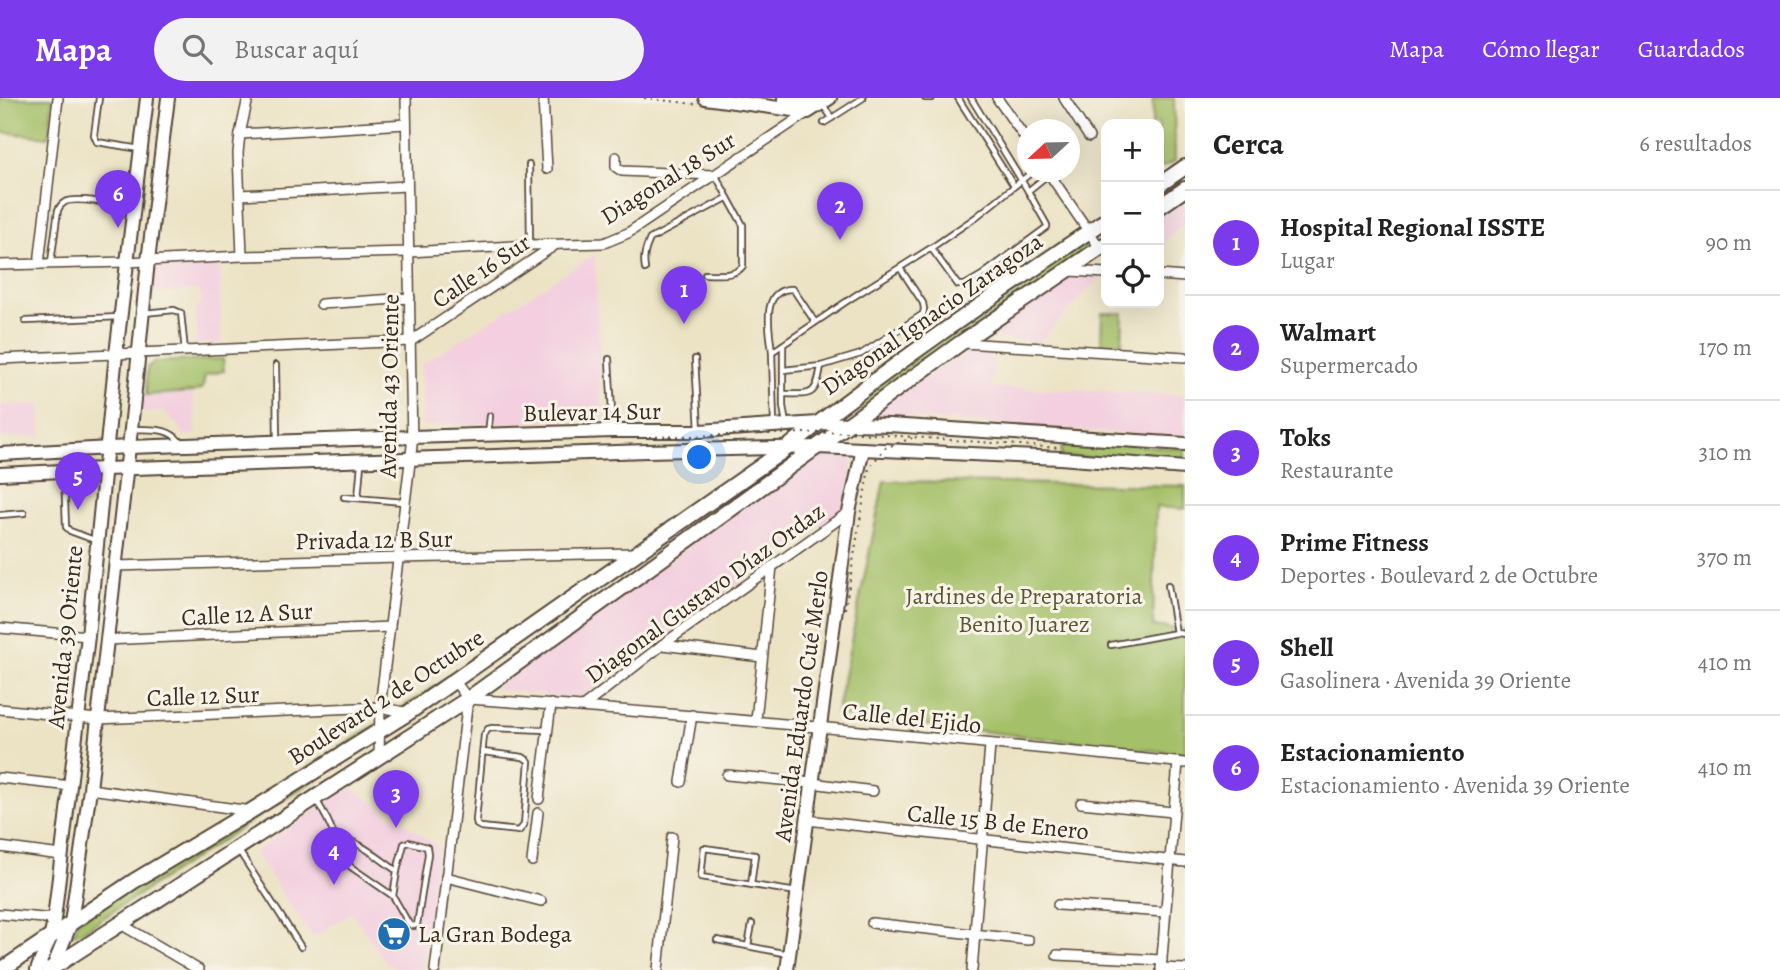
<!DOCTYPE html>
<html lang="es">
<head>
<meta charset="utf-8">
<style>
	body { margin:0; font-family:Alegreya,serif; background:#f2f2f2; color:#222 }
	.controls { position:absolute; right:21px; top:21px; display:grid; overflow:hidden; border-radius:14px; box-shadow:0 7px 28px #0002 }
	.controls button { width:63px; height:63px; display:grid; place-items:center; padding:0; border:0; border-bottom:2px solid #e0e0e0; background:#fff; color:#222; font:35px sans-serif }
	.compass { position:absolute; left:1017px; top:21px; width:63px; height:63px; border-radius:50%; background:#fff; box-shadow:0 7px 28px #0002; rotate:248deg }
	.you { position:absolute; left:700px; top:360px; width:24px; height:24px; margin:-18px; border:5px solid #fff; border-radius:50%; background:#1a73e8; box-shadow:0 0 0 10px #1a73e833 }
	.badge { display:grid; place-items:center; width:46px; height:46px; border-radius:50%; background:#7c3aed; color:#fff; font-size:23px; font-weight:700 }
	.pin { position:absolute; translate:-50% -58px; filter:drop-shadow(0 2px 4px #0008) }
	.pin::after { content:''; position:absolute; top:37px; width:24px; height:21px; background:inherit; clip-path:polygon(0 0,100% 0,50% 100%) }
	.list { margin:0; padding:0; list-style:none }
	h2 { display:flex; justify-content:space-between; align-items:center; height:91px; margin:0; padding:0 28px; font-size:30px }
	h2 small { font-size:23px; font-weight:400; color:#767676 }
	.list li { display:grid; grid-template-columns:46px 1fr auto; gap:21px; align-items:center; box-sizing:border-box; height:105px; padding:0 28px; border-top:2px solid #e0e0e0 }
	.list b { display:block; font-size:26px; white-space:nowrap }
	.list p { margin:0; font-size:23px; white-space:nowrap; color:#767676 }
	.list em { font-size:23px; font-style:normal; color:#767676 }
	.icon { flex:none; width:38px; height:38px; fill:none; stroke:currentColor; stroke-width:2; stroke-linecap:round; stroke-linejoin:round }
	.map { position:relative; flex:none; width:1185px; height:872px; overflow:hidden }
	header { display:flex; align-items:center; gap:42px; box-sizing:border-box; height:98px; padding:0 35px; background:#7c3aed; color:#fff }
	header strong { font-size:33px }
	nav { display:flex; gap:38px; margin-inline-start:auto; font-size:24px }
	.search { width:490px; height:63px; background:#f2f2f2; display:flex; align-items:center; gap:18px; box-sizing:border-box; padding:0 24px; border-radius:38px; color:#767676; font-size:26px }
	main { display:flex }
	aside { flex:1; background:#fff }
	.map>svg:first-child { display:block }
	.built { fill:#f3cfdf }
	.green { fill:#a4c067; stroke:#707542; stroke-width:2 }
	.lines { fill:none; stroke-linecap:round; stroke-linejoin:round }
	.lane-casing { stroke:#564637; stroke-width:8 }
	.street-casing { stroke:#564637; stroke-width:12 }
	.secondary-casing { stroke:#564637; stroke-width:16 }
	.primary-casing { stroke:#564637; stroke-width:18 }
	.path { stroke:#564637; stroke-width:2; stroke-dasharray:2 5; stroke-linecap:butt }
	.lane { stroke:#fff; stroke-width:4.5 }
	.street { stroke:#fff; stroke-width:9 }
	.secondary { stroke:#fff; stroke-width:12 }
	.primary { stroke:#fff; stroke-width:14 }
	.path-bridge { stroke:#564637; stroke-width:2; stroke-dasharray:2 5; stroke-linecap:butt }
	.labels { text-anchor:middle; dominant-baseline:central; stroke-width:6; stroke-linejoin:round; paint-order:stroke }
	.street-label { font-size:24px; fill:#3b2a1e; stroke:#f7f3e8 }
	.park-label { font-size:24px; fill:#5a5734; stroke:#f7f3e8 }
	.poi-label { font-size:24px; fill:#3b2a1e; stroke:#f7f3e8; text-anchor:start }
</style>
</head>
<body>
<header>
<strong>Mapa</strong>
<div class="search"><svg class="icon" aria-label="search" viewBox="0 0 24 24"><circle cx="10" cy="10" r="6"/><path d="M15 15l6 6"/></svg>Buscar aquí</div>
<nav><a>Mapa</a><a>Cómo llegar</a><a>Guardados</a></nav>
</header>
<main>
<div class="map">
<svg width="1185" height="872" viewBox="0 0 1185 872">
	<rect width="100%" height="100%" fill="#f7f3e8"/>
	<filter id="ink" filterUnits="userSpaceOnUse"><feTurbulence type="fractalNoise" baseFrequency=".0143" numOctaves="2"/><feDisplacementMap in="SourceGraphic" scale="14" xChannelSelector="R" yChannelSelector="G"/><feConvolveMatrix kernelMatrix="1 2 1 2 8 2 1 2 1" color-interpolation-filters="sRGB"/></filter>
	<filter id="wash" filterUnits="userSpaceOnUse"><feTurbulence type="fractalNoise" baseFrequency=".00686" numOctaves="4" result="noise"/><feDisplacementMap in="SourceGraphic" scale="28" xChannelSelector="R" yChannelSelector="G"/><feGaussianBlur stdDeviation="1.57" result="paint"/><feColorMatrix in="noise" values="0 0 0 0 0 0 0 0 0 0 0 0 0 0 0 0 0 1.4 0 .05"/><feComposite in="paint" operator="in"/></filter>
	<g filter="url(#wash)">
		<rect width="100%" height="100%" fill="#ece3c5"/>
		<g class="built">
			<path d="M1171 107H1185V123L1159 150V115Z"/>
			<path d="M595 156 602 322 423 328 421 267Z"/>
			<path d="M220 165 221 245 196 246V210L201 205 202 200 201 195 197 191 181 194 152 196 154 169Z"/>
			<path d="M1073 177 1100 179 1039 244 986 238Z"/>
			<path d="M969 251 994 252 992 289 1185 297V340L867 317Z"/>
			<path d="M193 296 196 337H182L181 330 163 313 141 315V299Z"/>
			<path d="M40 306 41 338 0 340V307Z"/>
			<path d="M817 355 852 360 848 407 580 601 494 591Z"/>
			<path d="M350 689 438 748 422 872H399L386 865 352 814 312 840 254 754Z"/>
		</g>
		<g class="green">
			<path d="M0 0H53L49 39 0 34Z"/>
			<path d="M1153 0H1174L1175 63 1159 71V26H1152Z"/>
			<path d="M1086 138 1096 150 849 320 840 314Z"/>
			<path d="M1102 215H1123L1122 245H1101Z"/>
			<path d="M223 261 224 273 206 277 204 281 203 290 194 294 146 297 147 270 154 264Z"/>
			<path d="M1062 341 1185 351V364L1061 359Z"/>
			<path d="M884 383 1185 388V411L1156 409 1153 528 1185 532V656L836 617Z"/>
			<path d="M457 574 337 667 83 833 74 836 77 824 329 657Z"/>
		</g>
	</g>
	<g filter="url(#ink)">
		<g class="lines">
			<g class="lane-casing">
				<g id="lane">
					<path d="M99 0 94 37 97 44 140 51"/>
					<path d="M925 0H932"/>
					<path d="M958 0 1014 88"/>
					<path d="M822 6 832 20"/>
					<path d="M824 25 863 0"/>
					<path d="M529 67 530 146"/>
					<path d="M1028 93 1049 76"/>
					<path d="M931 150 958 187H965L982 177 1047 129V127L1028 93 971 0"/>
					<path d="M51 164 58 112C60 108 60 107 65 104 76 98 118 107 132 108"/>
					<path d="M645 171C643 159 645 152 650 141L727 100"/>
					<path d="M705 176C718 176 735 179 743 168V127L716 78"/>
					<path d="M144 215 174 212 181 215 185 253"/>
					<path d="M25 223 120 219"/>
					<path d="M783 247V308L786 326"/>
					<path d="M772 254C770 234 759 190 793 191L815 224"/>
					<path d="M609 261 613 332"/>
					<path d="M695 261 699 332"/>
					<path d="M276 267 277 344"/>
					<path d="M783 272 821 268 861 256 923 216 924 211 923 205 900 170"/>
					<path d="M783 296C813 297 816 298 821 268"/>
					<path d="M774 327 772 254 853 199 931 150 976 119 1032 74"/>
					<path d="M134 331C152 332 169 329 180 344"/>
					<path d="M488 336 490 318"/>
					<path d="M64 374 66 429 70 433 97 443"/>
					<path d="M344 399 404 404"/>
					<path d="M358 400 361 366"/>
					<path d="M0 417 24 415"/>
					<path d="M1168 487 1176 535 1185 536"/>
					<path d="M1111 547 1176 535"/>
					<path d="M483 654 523 659 529 663 524 727 519 733 481 729 477 727 476 722 484 637 488 631 492 630 547 632"/>
					<path d="M316 701 327 721 346 763 351 769 393 798 409 826 413 828 417 827 428 756 427 749 409 744 404 746 397 773C382 763 354 738 337 741"/>
					<path d="M239 753 301 849"/>
					<path d="M751 787 755 757 704 750 701 779 797 794"/>
					<path d="M393 798 397 773"/>
					<path d="M717 842 788 856"/>
					<path d="M748 848 752 826"/>
				</g>
			</g>
			<g class="street-casing">
				<g id="street">
					<path d="M543 0 547 71"/>
					<path d="M997 0 1028 44"/>
					<path d="M1064 0 1089 39"/>
					<path d="M240 36 406 26"/>
					<path d="M616 59V69L622 73 714 77"/>
					<path d="M1048 74 1100 150"/>
					<path d="M240 97 407 88"/>
					<path d="M242 158 238 55 240 36 248 0"/>
					<path d="M39 166 58 0"/>
					<path d="M0 167 127 164 242 158 409 154 530 147 604 145 628 135 808 14"/>
					<path d="M1070 173 1106 175"/>
					<path d="M1159 177 1185 179"/>
					<path d="M321 206 410 200"/>
					<path d="M964 245 1185 259"/>
					<path d="M0 261 411 243 555 147"/>
					<path d="M115 468 398 460 634 455"/>
					<path d="M0 530 88 538"/>
					<path d="M106 542 390 529"/>
					<path d="M662 547 762 559"/>
					<path d="M469 601C708 617 947 641 1185 665"/>
					<path d="M584 608 662 547 849 414"/>
					<path d="M0 611 97 621 380 609 408 615"/>
					<path d="M756 622 772 468"/>
					<path d="M379 659 380 609 412 348 406 0"/>
					<path d="M727 677 812 685 873 693"/>
					<path d="M0 680 71 688"/>
					<path d="M681 684 692 617"/>
					<path d="M90 691 251 713"/>
					<path d="M539 701 551 606"/>
					<path d="M1081 705 1173 714"/>
					<path d="M807 722 1185 764"/>
					<path d="M0 749 61 757"/>
					<path d="M532 763 538 715"/>
					<path d="M446 779 541 803"/>
					<path d="M1058 807 1165 814"/>
					<path d="M0 816 54 821"/>
					<path d="M119 825 199 872"/>
					<path d="M872 825 1028 842"/>
					<path d="M1057 857 1162 862"/>
					<path d="M1161 870 1185 871"/>
					<path d="M435 872 468 601 454 582"/>
					<path d="M658 872 672 739"/>
					<path d="M972 872 990 647"/>
					<path d="M1161 872 1178 664"/>
				</g>
			</g>
			<g class="secondary-casing">
				<g id="secondary">
					<path d="M705 0 808 14 830 0"/>
					<path d="M784 0 822 5"/>
					<path d="M0 356 129 349 412 339 613 333H700L818 325 889 327 1185 346"/>
					<path d="M0 376 104 371 647 353 818 349 1060 360 1185 370"/>
					<path d="M37 872 51 838 54 821 88 538 116 256 147 0"/>
					<path d="M52 872 71 825 90 691 131 331 148 163 168 0"/>
					<path d="M787 872 849 414 863 351"/>
				</g>
			</g>
			<g class="primary-casing">
				<g id="primary">
					<path d="M1159 87 1185 69"/>
					<path d="M1159 109 1185 91"/>
					<path d="M1 872 134 783 251 713 408 615 787 350C889 268 998 195 1106 122"/>
					<path d="M49 872 468 601 962 244 1106 146"/>
				</g>
			</g>
			<path class="path" d="M644 0 695 6"/>
			<use href="#lane" class="lane"/>
			<use href="#street" class="street"/>
			<use href="#secondary" class="secondary"/>
			<use href="#primary" class="primary"/>
			<g class="path-bridge">
				<path d="M649 339 846 334 1060 350"/>
				<path d="M845 511 869 370 885 350 912 340"/>
			</g>
		</g>
	</g>
	<defs>
		<g id="supermarket-disc" transform="scale(1.75)"><circle r="9.5" fill="#1f6fb2" stroke="#f7f3e8"/><path d="M-6-5.5h2.5l.6 2H6L4.5 2H-2.5L-4.4-4H-6ZM-1.5 3.2a1.3 1.3 0 1 0 .1 0ZM3 3.2a1.3 1.3 0 1 0 .1 0Z" fill="#fff"/></g>
	</defs>
	<g fill-rule="evenodd">
		<use href="#supermarket-disc" x="394" y="836"/>
	</g>
	<g class="labels">
		<g class="street-label">
			<text transform="translate(668 80) rotate(-32)">Diagonal 18 Sur</text>
			<text transform="translate(481 173) rotate(-34)">Calle 16 Sur</text>
			<text transform="translate(932 216) rotate(-35)">Diagonal Ignacio Zaragoza</text>
			<text transform="translate(389 288) rotate(-89)">Avenida 43 Oriente</text>
			<text transform="translate(592 314) rotate(-1)">Bulevar 14 Sur</text>
			<text transform="translate(374 442) rotate(-1)">Privada 12 B Sur</text>
			<text transform="translate(705 495) rotate(-36)">Diagonal Gustavo Díaz Ordaz</text>
			<text transform="translate(247 516) rotate(-3)">Calle 12 A Sur</text>
			<text transform="translate(65 539) rotate(-84)">Avenida 39 Oriente</text>
			<text transform="translate(203 598) rotate(-2)">Calle 12 Sur</text>
			<text transform="translate(386 599) rotate(-33)">Boulevard 2 de Octubre</text>
			<text transform="translate(801 608) rotate(-82)">Avenida Eduardo Cué Merlo</text>
			<text transform="translate(912 620) rotate(6)">Calle del Ejido</text>
			<text transform="translate(998 724) rotate(6)">Calle 15 B de Enero</text>
		</g>
		<g class="park-label">
			<text x="1024" y="498">Jardines de Preparatoria<tspan x="1024" dy="28">Benito Juarez</tspan></text>
		</g>
		<g class="poi-label">
			<text x="418" y="836">La Gran Bodega</text>
		</g>
	</g>
</svg>
<div class="controls">
<button>+</button>
<button>−</button>
<button><svg class="icon" aria-label="locate" viewBox="0 0 24 24"><circle cx="12" cy="12" r="6"/><path d="M12 2v4M12 18v4M2 12h4M18 12h4"/></svg></button>
</div>
<svg class="compass" viewBox="-18 -18 36 36"><path d="M0-13l5 13h-10z" fill="#e53935"/><path d="M0 13l5-13h-10z" fill="#767676"/></svg>
<div class="you"></div>
<div class="pin badge" style="left:684px;top:226px">1</div>
<div class="pin badge" style="left:840px;top:142px">2</div>
<div class="pin badge" style="left:396px;top:730px">3</div>
<div class="pin badge" style="left:334px;top:787px">4</div>
<div class="pin badge" style="left:78px;top:412px">5</div>
<div class="pin badge" style="left:118px;top:130px">6</div>
</div>
<aside>
<h2>Cerca<small>6 resultados</small></h2>
<ul class="list">
<li><span class="badge">1</span><div><b>Hospital Regional ISSTE</b><p>Lugar</p></div><em>90 m</em></li>
<li><span class="badge">2</span><div><b>Walmart</b><p>Supermercado</p></div><em>170 m</em></li>
<li><span class="badge">3</span><div><b>Toks</b><p>Restaurante</p></div><em>310 m</em></li>
<li><span class="badge">4</span><div><b>Prime Fitness</b><p>Deportes · Boulevard 2 de Octubre</p></div><em>370 m</em></li>
<li><span class="badge">5</span><div><b>Shell</b><p>Gasolinera · Avenida 39 Oriente</p></div><em>410 m</em></li>
<li><span class="badge">6</span><div><b>Estacionamiento</b><p>Estacionamiento · Avenida 39 Oriente</p></div><em>410 m</em></li>
</ul>
</aside>
</main>
</body>
</html>
